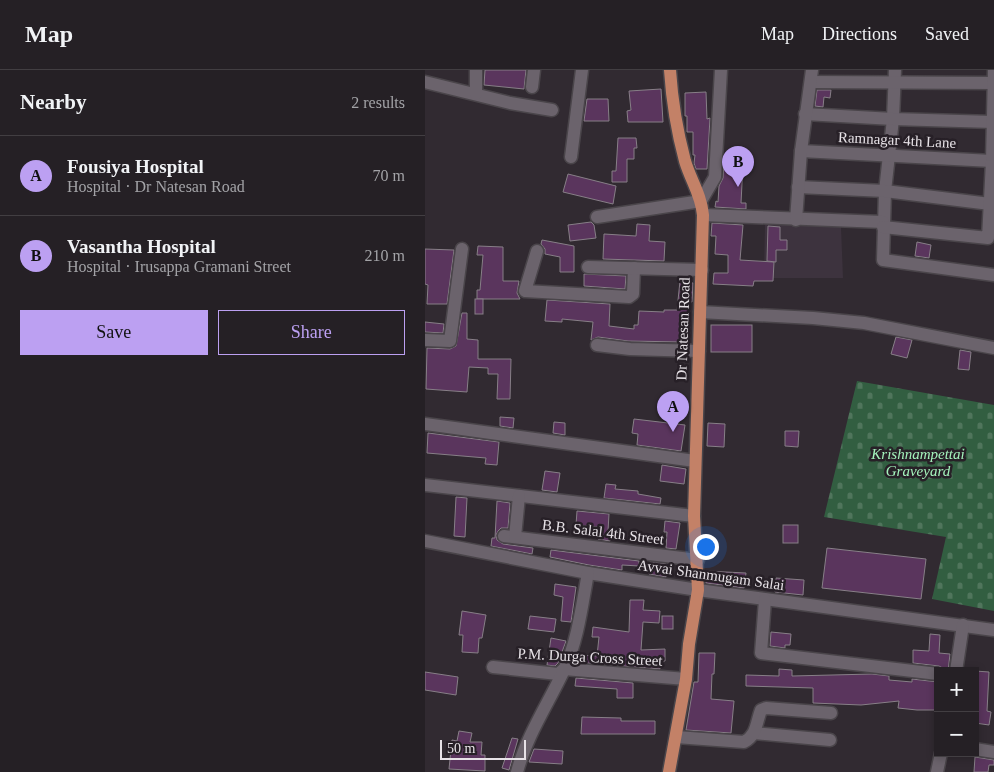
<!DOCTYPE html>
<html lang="en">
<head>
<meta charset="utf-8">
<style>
	body { margin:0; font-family:Georgia,serif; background:#2d282d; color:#f1f3f6 }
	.controls { position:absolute; right:15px; bottom:15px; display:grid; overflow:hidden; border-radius:0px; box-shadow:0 2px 8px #0003 }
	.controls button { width:45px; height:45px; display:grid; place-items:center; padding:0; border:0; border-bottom:1px solid #423e42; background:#252025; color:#f1f3f6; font:25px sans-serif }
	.scale { position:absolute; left:15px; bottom:12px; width:86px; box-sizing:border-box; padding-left:5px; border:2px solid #e7e2e7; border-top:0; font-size:14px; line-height:18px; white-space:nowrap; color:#e7e2e7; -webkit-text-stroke:4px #272027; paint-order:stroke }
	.you { position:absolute; left:280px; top:476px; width:18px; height:18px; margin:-12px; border:4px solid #fff; border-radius:50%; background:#1a73e8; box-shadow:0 0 0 8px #1a73e833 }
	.badge { display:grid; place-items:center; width:32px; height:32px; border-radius:50%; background:#bca0f2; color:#111; font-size:16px; font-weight:700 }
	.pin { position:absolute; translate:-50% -41px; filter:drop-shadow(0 1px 2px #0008) }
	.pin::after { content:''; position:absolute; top:26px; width:18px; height:15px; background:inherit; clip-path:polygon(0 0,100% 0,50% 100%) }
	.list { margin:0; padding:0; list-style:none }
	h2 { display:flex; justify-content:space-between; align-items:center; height:65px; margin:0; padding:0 20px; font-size:21px }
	h2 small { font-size:16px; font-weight:400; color:#a3a3a7 }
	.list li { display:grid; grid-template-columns:32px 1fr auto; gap:15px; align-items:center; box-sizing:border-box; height:80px; padding:0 20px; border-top:1px solid #423e42 }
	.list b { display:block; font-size:19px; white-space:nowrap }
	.list p { margin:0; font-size:16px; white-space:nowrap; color:#a3a3a7 }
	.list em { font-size:16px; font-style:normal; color:#a3a3a7 }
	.actions { display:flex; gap:10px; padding:15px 20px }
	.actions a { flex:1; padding:11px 0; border:1px solid #bca0f2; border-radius:0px; text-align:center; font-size:18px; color:#bca0f2 }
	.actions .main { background:#bca0f2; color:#111 }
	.map { position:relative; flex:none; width:569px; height:702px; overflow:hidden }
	header { display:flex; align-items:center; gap:30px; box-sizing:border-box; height:70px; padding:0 25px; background:#252025; border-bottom:1px solid #423e42 }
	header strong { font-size:24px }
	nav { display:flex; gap:28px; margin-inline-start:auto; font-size:18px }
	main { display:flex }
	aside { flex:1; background:#252025 }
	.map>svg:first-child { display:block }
	.built { fill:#3d333e }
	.cemetery { fill:url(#cemetery-stones) }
	.building { fill:#5a355d; stroke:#877f87 }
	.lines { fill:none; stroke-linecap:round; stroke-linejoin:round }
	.minor-casing { stroke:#4a454a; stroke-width:15 }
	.major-casing { stroke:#4a454a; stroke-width:15 }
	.minor { stroke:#6b636c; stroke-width:12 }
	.major { stroke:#c38167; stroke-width:12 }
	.labels { text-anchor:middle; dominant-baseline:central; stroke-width:5; stroke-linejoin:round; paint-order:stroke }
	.street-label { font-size:15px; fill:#e7e2e7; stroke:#272027 }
	.park-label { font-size:15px; font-style:italic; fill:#a4f3bc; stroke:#272027 }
</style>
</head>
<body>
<header>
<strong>Map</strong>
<nav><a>Map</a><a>Directions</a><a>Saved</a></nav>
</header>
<main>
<aside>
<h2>Nearby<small>2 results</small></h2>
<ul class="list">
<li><span class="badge">A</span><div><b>Fousiya Hospital</b><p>Hospital · Dr Natesan Road</p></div><em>70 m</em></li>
<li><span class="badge">B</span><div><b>Vasantha Hospital</b><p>Hospital · Irusappa Gramani Street</p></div><em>210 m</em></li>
</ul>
<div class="actions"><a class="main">Save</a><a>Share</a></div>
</aside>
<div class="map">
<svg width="569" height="702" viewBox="0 0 569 702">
	<defs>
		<pattern id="cemetery-stones" width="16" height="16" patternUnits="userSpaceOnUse" patternTransform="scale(1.25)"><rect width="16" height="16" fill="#325e41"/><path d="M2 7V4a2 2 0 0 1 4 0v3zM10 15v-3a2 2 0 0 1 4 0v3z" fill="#50755c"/></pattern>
	</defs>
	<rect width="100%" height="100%" fill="#312a31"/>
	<path class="built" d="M340 151 416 157 418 208H339Z"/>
	<path class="cemetery" d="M432 311 569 335V541L507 529 521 467 399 447Z"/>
	<g class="building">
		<path d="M60 0H101L99 19 59 15Z"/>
		<path d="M236 19 238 52H203L202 41 206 40 204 21Z"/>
		<path d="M392 20H406L405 28 399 27 398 37 390 36Z"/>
		<path d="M281 22 282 49 285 48 282 99H271L269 93 270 85H268V62H262V46H260V23Z"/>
		<path d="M162 29H183L184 51H159Z"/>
		<path d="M193 68H211L212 78H209V89H202V112H187V101H191Z"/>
		<path d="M299 93 318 94 316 133H321V139L290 137 291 131 293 132 294 116 298 108Z"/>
		<path d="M143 104 191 116 188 134 138 122Z"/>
		<path d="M166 152 169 155 171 168 145 171 143 155Z"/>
		<path d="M287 153 318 155 315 190 349 192 348 211H329L328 216 288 214 289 203H303V185L290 184 291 166H286Z"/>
		<path d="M212 154 225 155 224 171 240 172 239 191 178 189 179 164 211 166Z"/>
		<path d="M343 156 355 157V170H362V180H351V192L342 191Z"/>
		<path d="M117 170 149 176V202H135V187L120 184V179L116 174Z"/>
		<path d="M492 172 506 175 504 188 490 186Z"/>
		<path d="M53 176 78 177V211H94L92 223 95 229H52V220H55L58 185H52Z"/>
		<path d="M0 179 29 180 22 234H2L3 215 0 214Z"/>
		<path d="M159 204 201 206 200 219 159 216Z"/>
		<path d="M255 211 268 213 267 232 264 231 263 252H257V272L203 271 173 267 166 270 168 252 137 249V252L120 251 122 230 185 234 184 256 209 259V255H213L214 241 239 242V240H252Z"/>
		<rect x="50" y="229" width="8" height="15"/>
		<path d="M37 243H42V269L53 270V289H86L85 329H72L73 304H63V298L44 297 42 322 1 319 2 278 25 279 31 276Z"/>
		<path d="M0 252 19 254 18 263 0 262Z"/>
		<rect x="286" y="255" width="41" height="27"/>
		<path d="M471 267 487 270 482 288 466 284Z"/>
		<path d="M535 280 546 282 544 300 533 299Z"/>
		<path d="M75 347 89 348 88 358 75 356Z"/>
		<path d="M209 349 260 355 256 381 212 375 213 364 207 363Z"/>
		<path d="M129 352 140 353V365L128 363Z"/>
		<path d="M283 353 300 354 299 377 282 376Z"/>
		<path d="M360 361H374L373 377 360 376Z"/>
		<path d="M3 363 74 372 72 395 60 394 61 388 2 383Z"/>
		<path d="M237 395 261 399 259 414 235 411Z"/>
		<path d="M120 401 135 403 132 422 117 420Z"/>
		<path d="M181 414 191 415 190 419 213 421V424L236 428 235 434 179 428Z"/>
		<path d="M31 427 42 428 40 467 29 466Z"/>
		<path d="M72 431 85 433 83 458H76L73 461 71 465 72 470 78 474 108 478 107 484 66 476 67 468H70Z"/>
		<path d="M152 441 184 444 183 461H185V471L173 469 174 457 151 455Z"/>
		<path d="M240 451 255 453 251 479 241 478 242 462H239Z"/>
		<rect x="358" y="455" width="15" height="18"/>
		<path d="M402 478 501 489 496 529 397 518Z"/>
		<path d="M126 480 214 491V496L197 495V500L164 495 125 487Z"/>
		<path d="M225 492 241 494V507L224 504Z"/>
		<path d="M280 501 321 503 319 518 281 513Z"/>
		<path d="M351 508 379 510 378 525 350 522Z"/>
		<path d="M130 514 151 517 146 552 136 551 138 527 129 525Z"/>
		<path d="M205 530H219L218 540 235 541 234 553 218 552 216 580 240 579V591H235V599L151 592 154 585 172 586 174 567H167L168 557 204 562Z"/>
		<path d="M37 541 61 545 57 568H54L53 583 37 582 38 565H34Z"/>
		<path d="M105 546 131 549 129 562 103 559Z"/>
		<rect x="237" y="546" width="11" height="13"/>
		<path d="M346 562 366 564 365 575H360V578L345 576Z"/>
		<path d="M505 564 515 565 514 583 525 584 523 601 514 596 488 593V580L504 581Z"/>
		<path d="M126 568 141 571 133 593 130 596 122 595Z"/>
		<path d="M274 583H290L289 604H287L286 629 309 631 306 663 261 660 269 612H273Z"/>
		<path d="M354 599 367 600V606L447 604 464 606V610L487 612V609L513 612V640H492L473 638 474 631 436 635 388 633V618L321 616V605L354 606Z"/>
		<path d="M550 601 564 602 562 641 566 642 564 655 550 653Z"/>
		<path d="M0 602 33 607 31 625 0 620Z"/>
		<path d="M151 608 208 613V628H192V619L150 616Z"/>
		<path d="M157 647 196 648V651H230V664H156Z"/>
		<path d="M34 661 47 663 45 672H57L56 685H60V701L24 699 27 670 32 671Z"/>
		<path d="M87 668 93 669 84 700 77 698Z"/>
		<path d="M109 679 138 681 137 694 104 692Z"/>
		<path d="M550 687 569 690V695H564L563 702H549Z"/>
	</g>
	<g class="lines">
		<g class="minor-casing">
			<g id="minor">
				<path d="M470 0 468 49 460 121 458 190 569 205"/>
				<path d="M0 12 85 33 127 40"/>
				<path d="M386 12 568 13"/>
				<path d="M107 17 109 0"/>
				<path d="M51 24V0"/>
				<path d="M380 44 468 49 568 52"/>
				<path d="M376 81 567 91"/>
				<path d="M146 87 157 0"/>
				<path d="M373 117 460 121 565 134"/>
				<path d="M278 145 458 152"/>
				<path d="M172 147 276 131 290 107 296 0"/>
				<path d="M371 150 376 81 387 0"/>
				<path d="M458 157 563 168 567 91 569 0"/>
				<path d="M112 181 100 221 204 227 208 224 209 198"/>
				<path d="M163 197 277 200"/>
				<path d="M275 242 388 248 439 253 569 278"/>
				<path d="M0 270 25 271 37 179"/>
				<path d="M172 275 205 279 274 281"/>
				<path d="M0 354 270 391"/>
				<path d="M0 415 269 446"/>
				<path d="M79 466 273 490"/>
				<path d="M90 467 94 426"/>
				<path d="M0 471 163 503 273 520 569 560"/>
				<path d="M340 530 336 583 513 604"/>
				<path d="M68 597 133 604 139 599 261 609"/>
				<path d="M531 601 538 555"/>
				<path d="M329 663 405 670"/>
				<path d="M251 667 319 672C332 665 331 653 336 640L341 638 406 643"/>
				<path d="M550 679 569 682"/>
				<path d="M92 702C102 665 123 634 139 600 153 570 157 535 163 503"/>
				<path d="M512 702 516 683"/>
			</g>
		</g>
		<g class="major-casing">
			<path id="major" d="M244 702 261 609 264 574 273 520 269 446 278 145C276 124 266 111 260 91 252 61 247 31 245 0"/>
		</g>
		<use href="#minor" class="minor"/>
		<use href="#major" class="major"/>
	</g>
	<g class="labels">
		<g class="street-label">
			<text transform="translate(472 70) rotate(3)">Ramnagar 4th Lane</text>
			<text transform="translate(258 259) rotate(-88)">Dr Natesan Road</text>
			<text transform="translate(178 462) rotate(7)">B.B. Salal 4th Street</text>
			<text transform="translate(286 505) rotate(8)">Avvai Shanmugam Salai</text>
			<text transform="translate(165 587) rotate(3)">P.M. Durga Cross Street</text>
		</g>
		<g class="park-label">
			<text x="493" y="384">Krishnampettai<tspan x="493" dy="17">Graveyard</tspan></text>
		</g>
	</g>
</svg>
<div class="controls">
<button>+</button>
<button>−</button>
</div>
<div class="scale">50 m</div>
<div class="you"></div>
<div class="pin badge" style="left:248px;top:362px">A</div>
<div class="pin badge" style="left:313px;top:117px">B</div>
</div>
</main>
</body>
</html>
